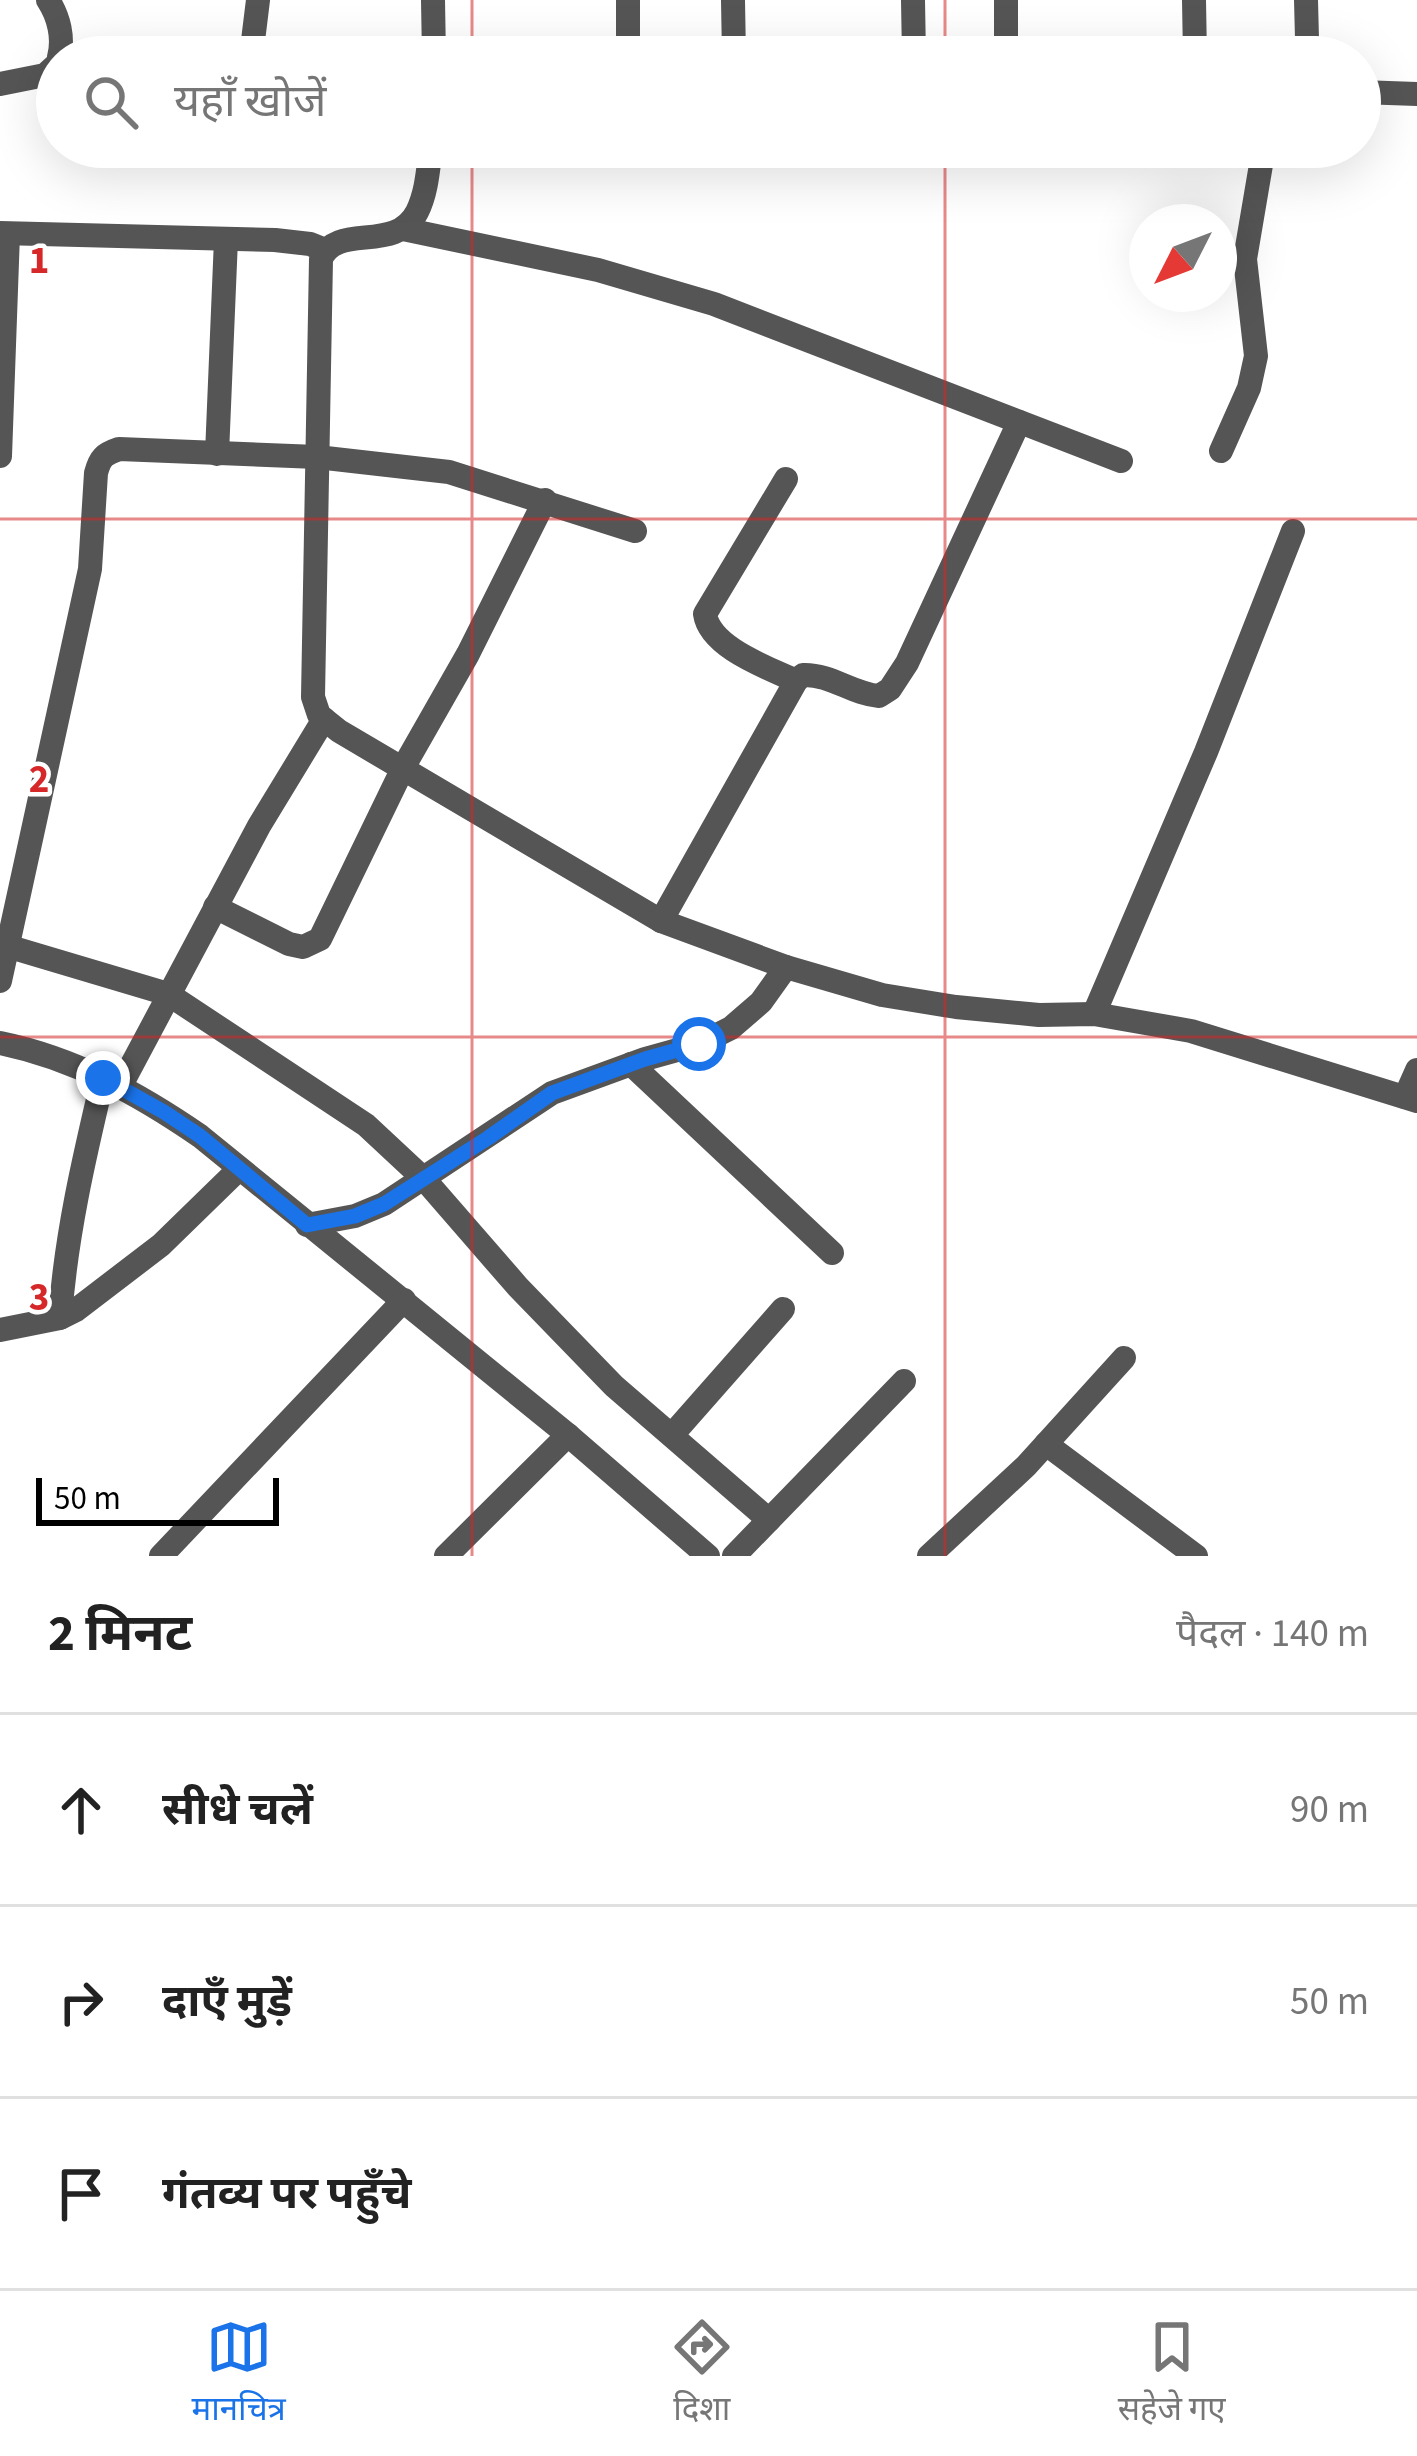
<!DOCTYPE html>
<html lang="hi">
<head>
<meta charset="utf-8">
<style>
	body { margin:0; font-family:"Source Sans 3","Noto Sans Devanagari",sans-serif; background:#f2f2f2; color:#222 }
	.compass { position:absolute; left:1129px; top:204px; width:108px; height:108px; border-radius:50%; background:#fff; box-shadow:0 12px 48px #0002; rotate:228deg }
	.scale { position:absolute; left:36px; bottom:30px; width:243px; box-sizing:border-box; padding-left:12px; border:6px solid #000; border-top:0; font-size:33px; line-height:42px; white-space:nowrap; color:#000; -webkit-text-stroke:9px #fff; paint-order:stroke }
	.stop { position:absolute; width:36px; height:36px; margin:-27px; border:9px solid #1a73e8; border-radius:50%; background:#fff }
	.stop.end { background:#1a73e8; border-color:#fff; box-shadow:0 3px 12px #0008 }
	.list { margin:0; padding:0; list-style:none }
	h2 { display:flex; justify-content:space-between; align-items:center; height:156px; margin:0; padding:0 48px; font-size:51px }
	h2 small { font-size:39px; font-weight:400; color:#767676 }
	.list li { display:grid; grid-template-columns:78px 1fr auto; gap:36px; align-items:center; box-sizing:border-box; height:192px; padding:0 48px; border-top:3px solid #e0e0e0 }
	.list b { display:block; font-size:45px; white-space:nowrap }
	.list em { font-size:39px; font-style:normal; color:#767676 }
	.icon { flex:none; width:66px; height:66px; fill:none; stroke:currentColor; stroke-width:2; stroke-linecap:round; stroke-linejoin:round }
	.map { position:relative; flex:none; width:1417px; height:1556px; overflow:hidden }
	.search { position:absolute; background:#fff; box-shadow:0 12px 48px #0002; left:36px; right:36px; top:36px; height:132px; display:flex; align-items:center; gap:30px; box-sizing:border-box; padding:0 42px; border-radius:66px; color:#767676; font-size:45px }
	.sheet { height:732px; background:#fff }
	nav { display:flex; justify-content:space-around; align-items:center; box-sizing:border-box; height:168px; border-top:3px solid #e0e0e0; background:#fff; font-size:33px; color:#767676 }
	nav a { display:grid; justify-items:center; gap:6px }
	nav .on { color:#1a73e8 }
	.map>svg:first-child { display:block }
	.lines { fill:none; stroke-linecap:round; stroke-linejoin:round }
	.minor { stroke:#555; stroke-width:24 }
	.route { stroke:#1a73e8; stroke-width:15 }
	.grid { fill:none; stroke:#d62828; stroke-width:3; stroke-opacity:0.55 }
	.grid-label { font-size:39px; text-anchor:middle; font-weight:bold; fill:#d62828; stroke:#fff; stroke-width:9; stroke-linejoin:round; paint-order:stroke }
</style>
</head>
<body>
<div class="map">
<svg width="1417" height="1556" viewBox="0 0 1417 1556">
	<rect width="100%" height="100%" fill="#fff"/>
	<g class="lines">
		<g class="minor">
			<path d="M48 0C59 17 64 38 59 57"/>
			<path d="M433 0 434 57"/>
			<path d="M733 0 734 57"/>
			<path d="M913 0 914 57"/>
			<path d="M1194 0 1195 57"/>
			<path d="M251 57 258 0"/>
			<path d="M628 57V0"/>
			<path d="M1006 57V0"/>
			<path d="M1303 57 1307 39 1306 0"/>
			<path d="M0 84 45 75 57 64"/>
			<path d="M1360 92 1417 94"/>
			<path d="M431 147C428 169 427 192 417 212 395 254 337 222 321 259L313 697 319 715 339 731 661 921 786 967 882 995 956 1007 1039 1015 1094 1014 1191 1031 1417 1101"/>
			<path d="M403 229 598 270 714 304 1121 461"/>
			<path d="M0 233 275 240 310 244 325 250"/>
			<path d="M1221 451 1249 388 1256 356 1245 259 1264 147"/>
			<path d="M217 454 226 239"/>
			<path d="M0 456 8 234"/>
			<path d="M786 479 705 614C710 648 769 668 796 681"/>
			<path d="M215 907 289 944 303 947 320 939 403 768 468 654 545 500"/>
			<path d="M661 921 796 681 803 675C831 674 852 694 879 696L890 689 907 663 1019 422"/>
			<path d="M0 944 168 994 366 1125 425 1180 518 1287 614 1386 769 1520"/>
			<path d="M0 981 90 569 96 473C100 458 104 454 119 449L317 457 449 472 635 531"/>
			<path d="M1094 1014 1206 752 1293 531"/>
			<path d="M0 1043C74 1058 139 1094 200 1136L568 1435 708 1556"/>
			<path d="M631 1064 832 1253"/>
			<path d="M120 1087 259 826 324 719"/>
			<path d="M1405 1097 1417 1070"/>
			<path d="M307 1225 355 1216 384 1204 552 1093 645 1059 699 1044 731 1028 761 1002 786 967"/>
			<path d="M60 1318C66 1235 84 1158 103 1078"/>
			<path d="M0 1330 60 1318 76 1310 161 1245 239 1169"/>
			<path d="M672 1435 783 1309"/>
			<path d="M1046 1444 1196 1556"/>
			<path d="M161 1556 404 1300"/>
			<path d="M446 1556 568 1435"/>
			<path d="M734 1556 904 1381"/>
			<path d="M929 1556 1026 1466 1124 1358"/>
		</g>
	</g>
	<g class="lines">
		<path class="route" d="M103 1078 164 1112 200 1136 307 1225 355 1216 384 1204 488 1138 552 1093 645 1059 699 1044"/>
	</g>
	<path class="grid" d="M472 0V57M945 0V57M472 147V1556M945 147V1556M0 519H1417M0 1037H1417"/>
	<g class="grid-label">
		<text x="39" y="273">1</text>
		<text x="39" y="792">2</text>
		<text x="39" y="1310">3</text>
	</g>
</svg>
<svg class="compass" viewBox="-18 -18 36 36"><path d="M0-13l5 13h-10z" fill="#e53935"/><path d="M0 13l5-13h-10z" fill="#767676"/></svg>
<div class="scale">50 m</div>
<div class="stop" style="left:699px;top:1044px"></div>
<div class="stop end" style="left:103px;top:1078px"></div>
<div class="search"><svg class="icon" aria-label="search" viewBox="0 0 24 24"><circle cx="10" cy="10" r="6"/><path d="M15 15l6 6"/></svg>यहाँ खोजें</div>
</div>
<section class="sheet">
<h2>2 मिनट<small>पैदल · 140 m</small></h2>
<ul class="list">
<li><svg class="icon" aria-label="ahead" viewBox="0 0 24 24"><path d="M12 20V5M6 11l6-6 6 6"/></svg><div><b>सीधे चलें</b></div><em>90 m</em></li>
<li><svg class="icon" aria-label="right" viewBox="0 0 24 24"><path d="M7 20v-9h11M14 6l5 5-5 5"/></svg><div><b>दाएँ मुड़ें</b></div><em>50 m</em></li>
<li><svg class="icon" aria-label="arrive" viewBox="0 0 24 24"><path d="M6 21V4h12l-3 4 3 4H6"/></svg><div><b>गंतव्य पर पहुँचे</b></div></li>
</ul>
</section>
<nav>
<a class="on"><svg class="icon" aria-label="map" viewBox="0 0 24 24"><path d="M3 6l6-2 6 2 6-2v14l-6 2-6-2-6 2zM9 4v14M15 6v14"/></svg>मानचित्र</a>
<a><svg class="icon" aria-label="directions" viewBox="0 0 24 24"><path d="M12 3l9 9-9 9-9-9zM9 14v-3h6M13 9l2 2-2 2"/></svg>दिशा</a>
<a><svg class="icon" aria-label="saved" viewBox="0 0 24 24"><path d="M7 4h10v16l-5-4-5 4z"/></svg>सहेजे गए</a>
</nav>
</body>
</html>
